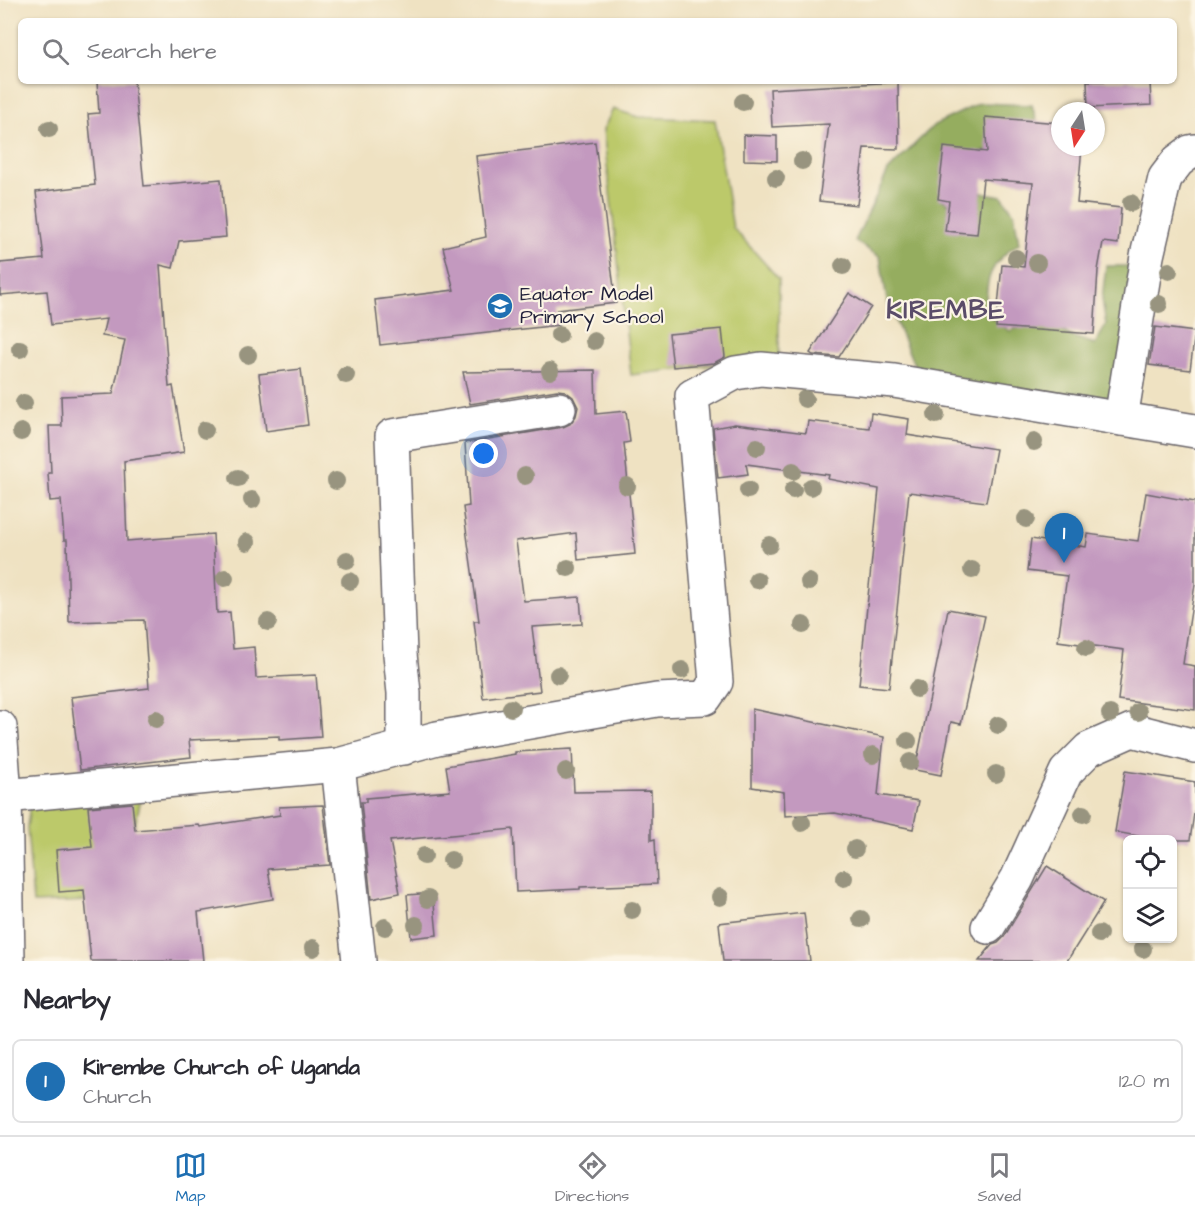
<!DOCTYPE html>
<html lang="en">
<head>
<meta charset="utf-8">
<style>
	body { margin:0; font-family:"Architects Daughter",sans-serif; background:#f2f2f3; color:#2b2b33 }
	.controls { position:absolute; right:18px; bottom:18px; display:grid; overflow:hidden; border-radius:9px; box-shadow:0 2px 4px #0004 }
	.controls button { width:54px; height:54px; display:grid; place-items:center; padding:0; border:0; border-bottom:2px solid #e1e1e2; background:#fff; color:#2b2b33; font:30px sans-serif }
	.compass { position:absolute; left:1051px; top:102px; width:54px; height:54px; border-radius:50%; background:#fff; box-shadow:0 2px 4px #0004; rotate:192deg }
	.you { position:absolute; left:484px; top:454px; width:21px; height:21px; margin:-15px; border:4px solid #fff; border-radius:50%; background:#1a73e8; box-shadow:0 0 0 9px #1a73e833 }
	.badge { display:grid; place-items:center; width:39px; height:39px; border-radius:50%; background:#1f6fb2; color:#fff; font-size:20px; font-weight:700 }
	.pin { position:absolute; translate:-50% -50px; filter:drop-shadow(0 2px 3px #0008) }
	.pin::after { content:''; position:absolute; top:32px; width:21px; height:18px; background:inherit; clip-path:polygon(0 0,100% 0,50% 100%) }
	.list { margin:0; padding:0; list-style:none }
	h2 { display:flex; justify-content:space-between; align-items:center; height:78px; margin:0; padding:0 24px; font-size:26px }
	h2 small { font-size:20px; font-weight:400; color:#7c7c81 }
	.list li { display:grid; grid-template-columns:39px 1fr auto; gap:18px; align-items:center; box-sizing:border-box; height:84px; margin:0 12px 12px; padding:0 12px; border:2px solid #e1e1e2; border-radius:9px }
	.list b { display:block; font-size:22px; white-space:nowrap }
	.list p { margin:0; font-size:20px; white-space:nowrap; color:#7c7c81 }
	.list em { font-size:20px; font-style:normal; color:#7c7c81 }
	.icon { flex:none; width:33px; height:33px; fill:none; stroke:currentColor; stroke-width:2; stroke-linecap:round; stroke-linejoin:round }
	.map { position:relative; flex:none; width:1195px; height:961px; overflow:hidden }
	.search { position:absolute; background:#fff; box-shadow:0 2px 4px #0004; left:18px; right:18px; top:18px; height:66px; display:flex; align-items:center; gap:15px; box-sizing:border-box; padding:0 21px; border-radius:9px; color:#7c7c81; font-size:22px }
	.sheet { height:174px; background:#fff }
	nav { display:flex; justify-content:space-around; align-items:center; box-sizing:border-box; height:84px; border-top:2px solid #e1e1e2; background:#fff; font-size:16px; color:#7c7c81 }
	nav a { display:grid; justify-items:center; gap:3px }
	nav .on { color:#1f6fb2 }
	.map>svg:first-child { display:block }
	.green { fill:#bcc96b; stroke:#6f7653; stroke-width:1.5 }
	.forest { fill:#95ad5f; stroke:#5c684d; stroke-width:1.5 }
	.building { fill:#c399bf }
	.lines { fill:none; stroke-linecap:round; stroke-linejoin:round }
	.minor-casing { stroke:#6a656a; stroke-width:36 }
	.minor { stroke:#fff; stroke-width:33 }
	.tree { fill:#98947f }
	.labels { text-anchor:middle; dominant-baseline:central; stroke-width:4.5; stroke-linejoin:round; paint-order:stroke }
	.poi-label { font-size:20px; fill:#22223b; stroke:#fcf5e5; text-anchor:start }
	.district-label { font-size:26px; font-weight:bold; letter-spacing:1.5px; fill:#5a4c69; stroke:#fcf5e5 }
</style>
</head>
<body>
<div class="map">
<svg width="1195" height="961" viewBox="0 0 1195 961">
	<rect width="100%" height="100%" fill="#fcf5e5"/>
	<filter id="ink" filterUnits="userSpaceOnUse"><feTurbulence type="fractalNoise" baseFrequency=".0167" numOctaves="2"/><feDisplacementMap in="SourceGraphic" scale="12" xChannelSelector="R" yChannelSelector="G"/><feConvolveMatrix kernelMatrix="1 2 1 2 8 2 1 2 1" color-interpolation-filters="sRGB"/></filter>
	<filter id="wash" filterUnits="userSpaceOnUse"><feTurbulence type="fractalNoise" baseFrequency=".008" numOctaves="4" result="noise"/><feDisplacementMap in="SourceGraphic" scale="24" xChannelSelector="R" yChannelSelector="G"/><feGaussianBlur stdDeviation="1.35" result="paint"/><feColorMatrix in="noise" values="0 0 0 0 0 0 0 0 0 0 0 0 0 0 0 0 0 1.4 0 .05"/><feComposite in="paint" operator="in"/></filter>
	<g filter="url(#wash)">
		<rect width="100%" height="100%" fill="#efe2c2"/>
		<g class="green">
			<path d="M613 109 638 117 715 120 733 228 779 279V357L631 375 603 130Z"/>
			<path d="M143 790 118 900 33 903 27 827 30 805Z"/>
		</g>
		<path class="forest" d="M980 103 1032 105 1038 127 1018 147 977 152 941 199 955 207 978 192 1002 196 1014 213 1019 243C989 264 985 278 986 314L1010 331 1039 319 1073 337 1095 344 1106 325 1102 299 1106 266H1137V350L1097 419 916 369 887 301 880 257 855 241 888 171 934 125Z"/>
		<g id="blocks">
			<g class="building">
				<path d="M97 81H134L144 186 221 179 226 237 179 241 173 268 160 265 169 387 173 386 184 452 124 461 127 541 213 534 217 613 230 612 233 649 254 647 256 678 316 675 321 737 279 740V736L189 740 191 757 80 770 71 697 149 688 144 620 69 622 67 540H64L61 500 50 501 48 473H51L49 426H62L61 396 113 394 125 340 102 336 106 319 51 325 47 291 0 295V263L44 259 36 192 95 185 88 114 99 113Z"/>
				<path d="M1087 81H1150L1151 105 1088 108Z"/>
				<path d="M898 82 899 149 864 148 857 205 819 201 829 124 772 127 770 89Z"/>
				<path d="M985 117 1060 123V147H1082L1077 203 1121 208 1118 244 1103 242 1098 270 1094 334 996 327 1002 265 1024 267 1033 183 983 179 977 234 945 231 949 201 938 199 944 147 987 152Z"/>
				<path d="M744 135 777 136V161L744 160Z"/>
				<path d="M595 142 616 303 557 310 559 325 380 345 375 300 454 290 443 247 486 237 476 156Z"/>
				<path d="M849 293 871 307 839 357 813 355 810 353Z"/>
				<path d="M1155 327 1195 332 1190 370 1149 365Z"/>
				<path d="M722 329 725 357 714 363 673 367 669 334Z"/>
				<path d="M301 369 308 425 266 431 259 374Z"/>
				<path d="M595 370 596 414 626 411 630 442 624 443 635 554 578 560 576 533 516 541 524 601 580 597 582 624 532 627 540 691 483 698 474 621H479L463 507 469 506 465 443 563 427 570 424 576 416 578 407 573 397 565 391 557 390 470 404 463 372Z"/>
				<path d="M871 413 909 419 907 435 996 449 986 502 909 492 889 688 859 685 879 489 828 479 829 475 746 464 748 474 718 478 713 428 735 424 806 433 808 421 869 428Z"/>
				<path d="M1146 493 1195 502V584L1183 664 1195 666V710L1118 700 1124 650 1058 641 1067 576 1027 571 1031 539 1086 547 1088 534 1138 541Z"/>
				<path d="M948 609 985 616 961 724 951 722 941 775 915 770Z"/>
				<path d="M752 709 884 737 878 795 919 801 913 829 835 813 785 816 784 792 752 787Z"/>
				<path d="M572 749 574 792 651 791V840L655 839 657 884 580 887V889L516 892 513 829 390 841 400 893 371 899 361 802H366V798L450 791 446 766 515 754V752Z"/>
				<path d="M1125 771 1195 782V807L1190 840H1160L1115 832Z"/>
				<path d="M132 803 135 830 199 825 200 827 280 815 279 807 323 805 330 865 268 869 273 899 198 912 203 961H91L84 890 59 892 56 850 92 847 88 807Z"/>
				<path d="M1047 866 1104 902 1067 961H979L992 945 998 943 1004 937Z"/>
				<path d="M433 893 437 935 411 938 407 895Z"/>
				<path d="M804 913 810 961H723L719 923Z"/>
			</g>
		</g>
	</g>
	<g filter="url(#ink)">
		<use href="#blocks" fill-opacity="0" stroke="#6a656a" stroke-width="1.5"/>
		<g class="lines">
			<g class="minor-casing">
				<g id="minor">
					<path d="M1121 419 1147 256 1165 178 1178 161 1190 152 1195 151"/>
					<path d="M0 727 5 796 8 961"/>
					<path d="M404 748V693L400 654 392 436 559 409"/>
					<path d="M338 765 359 961"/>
					<path d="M5 796 338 765 437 738 657 700 705 698 716 682 692 396 735 373 761 369 894 381 1195 431"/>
					<path d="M988 927 1017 879 1066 772 1089 749 1132 730 1195 746"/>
				</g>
			</g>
			<use href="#minor" class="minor"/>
		</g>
		<g class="tree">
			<circle cx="743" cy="102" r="9"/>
			<circle cx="49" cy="129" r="9"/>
			<circle cx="802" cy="161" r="9"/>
			<circle cx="776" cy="178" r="9"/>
			<circle cx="1131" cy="203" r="9"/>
			<circle cx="1016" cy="258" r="9"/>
			<circle cx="1037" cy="263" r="9"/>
			<circle cx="843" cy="266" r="9"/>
			<circle cx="1169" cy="271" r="9"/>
			<circle cx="1159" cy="304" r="9"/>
			<circle cx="559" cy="335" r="9"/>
			<circle cx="594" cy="341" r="9"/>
			<circle cx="20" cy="349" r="9"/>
			<circle cx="248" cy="355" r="9"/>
			<circle cx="550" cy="371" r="9"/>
			<circle cx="346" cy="375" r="9"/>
			<circle cx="805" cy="399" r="9"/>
			<circle cx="24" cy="403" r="9"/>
			<circle cx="936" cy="415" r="9"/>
			<circle cx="205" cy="430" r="9"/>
			<circle cx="21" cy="432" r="9"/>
			<circle cx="1034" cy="442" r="9"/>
			<circle cx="757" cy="447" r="9"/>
			<circle cx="793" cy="471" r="9"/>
			<circle cx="525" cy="476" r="9"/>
			<circle cx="238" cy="478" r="9"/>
			<circle cx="336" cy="481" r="9"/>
			<circle cx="627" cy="486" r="9"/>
			<circle cx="811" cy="487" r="9"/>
			<circle cx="748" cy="490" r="9"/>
			<circle cx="793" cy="490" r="9"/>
			<circle cx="252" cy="500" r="9"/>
			<circle cx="1026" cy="519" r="9"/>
			<circle cx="247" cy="542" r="9"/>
			<circle cx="769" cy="545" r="9"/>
			<circle cx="347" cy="560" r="9"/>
			<circle cx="568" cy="568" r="9"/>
			<circle cx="972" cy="570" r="9"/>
			<circle cx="225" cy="578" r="9"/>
			<circle cx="757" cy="580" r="9"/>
			<circle cx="350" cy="581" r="9"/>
			<circle cx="809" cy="582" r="9"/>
			<circle cx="268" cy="622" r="9"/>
			<circle cx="803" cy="625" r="9"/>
			<circle cx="1086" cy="648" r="9"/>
			<circle cx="682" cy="670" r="9"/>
			<circle cx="558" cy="675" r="9"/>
			<circle cx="917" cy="689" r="9"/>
			<circle cx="511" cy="708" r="9"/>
			<circle cx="1138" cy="712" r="9"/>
			<circle cx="1110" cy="714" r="9"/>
			<circle cx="156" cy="719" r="9"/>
			<circle cx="998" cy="725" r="9"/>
			<circle cx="908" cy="741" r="9"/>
			<circle cx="873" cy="755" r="9"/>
			<circle cx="910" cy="762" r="9"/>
			<circle cx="566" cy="771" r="9"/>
			<circle cx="996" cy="774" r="9"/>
			<circle cx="1083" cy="814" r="9"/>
			<circle cx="802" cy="823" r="9"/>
			<circle cx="855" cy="849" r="9"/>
			<circle cx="424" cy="856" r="9"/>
			<circle cx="451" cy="860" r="9"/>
			<circle cx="844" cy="878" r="9"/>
			<circle cx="720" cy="897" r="9"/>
			<circle cx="428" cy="899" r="9"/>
			<circle cx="632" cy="910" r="9"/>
			<circle cx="861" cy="919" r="9"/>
			<circle cx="416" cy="925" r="9"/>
			<circle cx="385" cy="927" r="9"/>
			<circle cx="1099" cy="934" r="9"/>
			<circle cx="313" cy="948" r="9"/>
			<circle cx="1143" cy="949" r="9"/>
		</g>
	</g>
	<defs>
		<g id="school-disc" transform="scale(1.35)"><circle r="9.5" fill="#1f6fb2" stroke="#fcf5e5"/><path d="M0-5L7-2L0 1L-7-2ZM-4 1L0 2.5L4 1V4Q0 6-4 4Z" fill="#fff"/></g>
	</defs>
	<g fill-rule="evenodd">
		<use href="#school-disc" x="500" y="306"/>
	</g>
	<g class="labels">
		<g class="poi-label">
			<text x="520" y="294">Equator Model<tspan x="520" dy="23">Primary School</tspan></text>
		</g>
		<g class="district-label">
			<text x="946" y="310">KIREMBE</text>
		</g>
	</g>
</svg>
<div class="controls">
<button><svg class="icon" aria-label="locate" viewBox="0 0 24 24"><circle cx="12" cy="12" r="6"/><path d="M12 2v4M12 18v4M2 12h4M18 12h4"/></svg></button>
<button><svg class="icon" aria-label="layers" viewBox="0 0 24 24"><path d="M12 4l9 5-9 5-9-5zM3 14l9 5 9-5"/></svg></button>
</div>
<svg class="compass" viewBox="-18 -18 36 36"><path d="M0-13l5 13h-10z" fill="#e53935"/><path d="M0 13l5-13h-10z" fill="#7c7c81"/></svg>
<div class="you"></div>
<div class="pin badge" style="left:1064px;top:563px">1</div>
<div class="search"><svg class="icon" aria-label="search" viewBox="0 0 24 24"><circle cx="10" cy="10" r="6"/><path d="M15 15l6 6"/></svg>Search here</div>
</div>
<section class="sheet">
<h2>Nearby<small></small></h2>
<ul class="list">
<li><span class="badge">1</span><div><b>Kirembe Church of Uganda</b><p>Church</p></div><em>120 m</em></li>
</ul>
</section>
<nav>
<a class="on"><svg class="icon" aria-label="map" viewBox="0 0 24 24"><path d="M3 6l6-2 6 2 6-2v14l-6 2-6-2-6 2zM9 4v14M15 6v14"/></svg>Map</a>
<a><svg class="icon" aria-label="directions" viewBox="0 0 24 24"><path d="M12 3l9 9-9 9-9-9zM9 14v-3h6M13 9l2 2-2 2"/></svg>Directions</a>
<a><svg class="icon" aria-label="saved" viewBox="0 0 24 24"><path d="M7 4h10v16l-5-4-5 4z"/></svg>Saved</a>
</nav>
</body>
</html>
